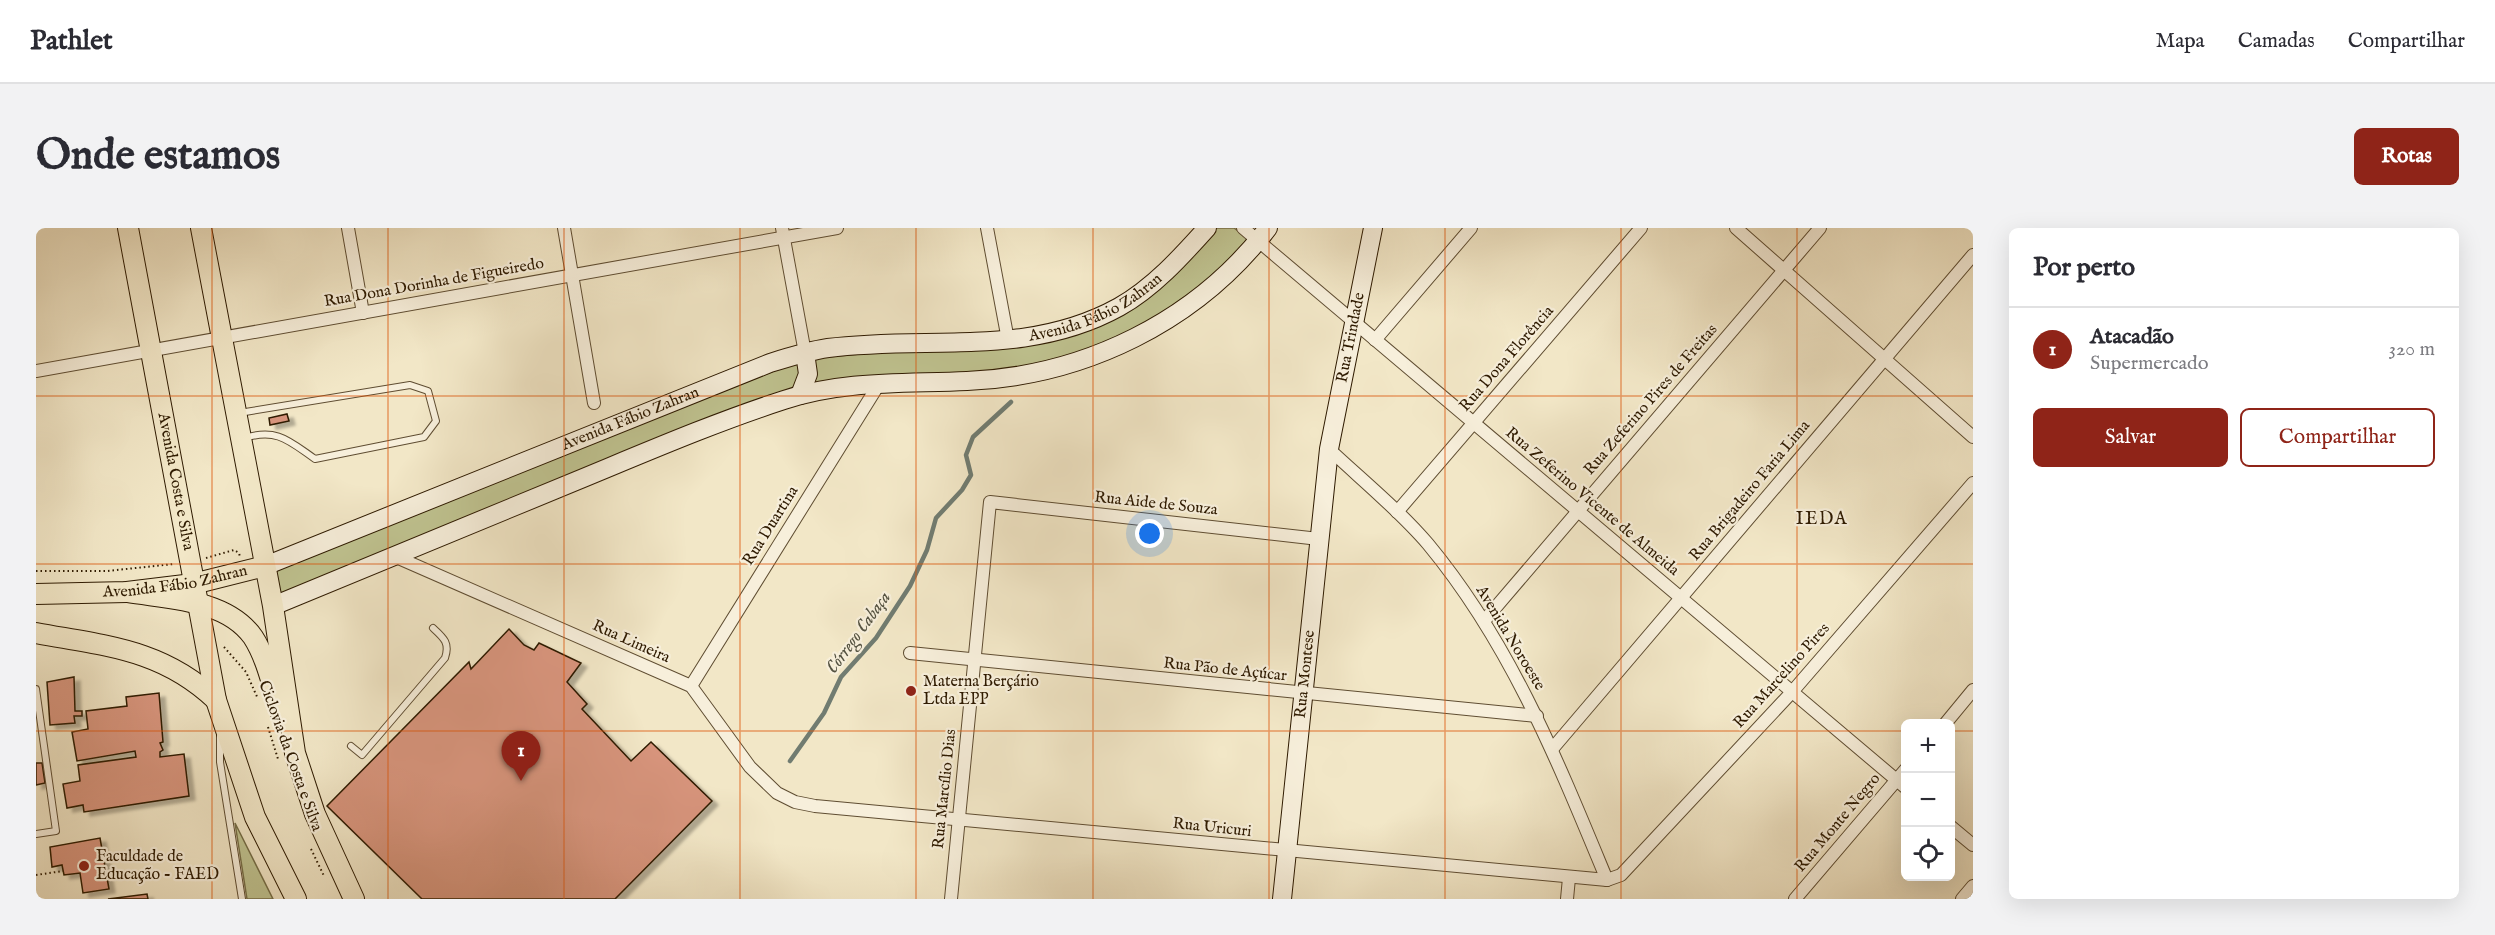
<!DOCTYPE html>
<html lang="pt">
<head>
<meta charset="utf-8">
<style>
	body { margin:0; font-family:"IM FELL English",serif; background:#f2f2f3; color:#2b2b33 }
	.controls { position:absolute; right:18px; bottom:18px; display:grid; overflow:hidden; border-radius:9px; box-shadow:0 6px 24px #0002 }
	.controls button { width:54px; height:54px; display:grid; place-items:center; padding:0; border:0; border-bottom:2px solid #e1e1e2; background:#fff; color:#2b2b33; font:30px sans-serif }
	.you { position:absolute; left:1114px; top:306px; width:21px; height:21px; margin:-15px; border:4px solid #fff; border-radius:50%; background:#1a73e8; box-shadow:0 0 0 9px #1a73e833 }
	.badge { display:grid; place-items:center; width:39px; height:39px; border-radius:50%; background:#8f2418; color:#fff; font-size:20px; font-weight:700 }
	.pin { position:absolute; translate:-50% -50px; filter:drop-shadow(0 2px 3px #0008) }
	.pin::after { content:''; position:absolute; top:32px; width:21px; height:18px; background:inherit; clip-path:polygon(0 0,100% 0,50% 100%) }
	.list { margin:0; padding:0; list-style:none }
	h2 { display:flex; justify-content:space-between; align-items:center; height:78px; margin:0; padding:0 24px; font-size:26px }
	h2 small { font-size:20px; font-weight:400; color:#7c7c81 }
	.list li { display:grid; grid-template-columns:39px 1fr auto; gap:18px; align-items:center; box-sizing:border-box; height:84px; padding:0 24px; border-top:2px solid #e1e1e2 }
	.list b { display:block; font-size:22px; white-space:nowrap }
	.list p { margin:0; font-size:20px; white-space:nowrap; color:#7c7c81 }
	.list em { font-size:20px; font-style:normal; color:#7c7c81 }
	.actions { display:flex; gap:12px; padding:18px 24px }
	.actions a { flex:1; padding:14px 0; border:2px solid #8f2418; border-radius:9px; text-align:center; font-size:21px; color:#8f2418 }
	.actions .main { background:#8f2418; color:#fff }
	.icon { flex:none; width:33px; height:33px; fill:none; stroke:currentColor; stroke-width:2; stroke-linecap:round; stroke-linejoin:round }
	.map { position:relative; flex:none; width:1937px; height:671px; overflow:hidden; border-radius:9px }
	header { display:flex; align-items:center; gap:36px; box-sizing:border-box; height:84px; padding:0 30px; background:#fff; border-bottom:2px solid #e1e1e2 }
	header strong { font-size:28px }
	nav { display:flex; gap:33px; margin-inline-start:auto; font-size:21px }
	.intro { display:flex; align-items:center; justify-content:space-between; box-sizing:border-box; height:144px; padding:0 36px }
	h1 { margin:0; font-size:42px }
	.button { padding:15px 27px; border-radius:9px; background:#8f2418; color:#fff; font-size:21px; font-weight:700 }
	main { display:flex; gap:36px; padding:0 36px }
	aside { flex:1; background:#fff; border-radius:9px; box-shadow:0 6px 24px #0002 }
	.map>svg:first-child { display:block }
	.green { fill:#c0c491; stroke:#776f48; stroke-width:1.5 }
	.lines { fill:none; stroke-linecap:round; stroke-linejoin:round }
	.stream { stroke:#717c71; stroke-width:4.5 }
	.building { fill:#d7947b; stroke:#2e1a00; stroke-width:1.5; filter:url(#shadow) }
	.service-casing { stroke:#5f4d32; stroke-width:8 }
	.minor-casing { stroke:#5f4d32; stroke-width:14 }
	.secondary-casing { stroke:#2e1a00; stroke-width:20 }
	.primary-casing { stroke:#2e1a00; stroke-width:22 }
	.path { stroke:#2e1a00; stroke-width:2; stroke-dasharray:1.5 3; stroke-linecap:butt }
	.service { stroke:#f7efdb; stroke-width:6 }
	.minor { stroke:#f7efdb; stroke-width:12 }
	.secondary { stroke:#f7efdb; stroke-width:18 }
	.primary { stroke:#f2e7c7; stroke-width:20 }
	.grid { fill:none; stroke:#df560b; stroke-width:1.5; stroke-opacity:0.55 }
	.poi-dot { fill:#8f2418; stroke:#f7efdb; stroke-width:2 }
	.labels { text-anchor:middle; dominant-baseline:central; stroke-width:4.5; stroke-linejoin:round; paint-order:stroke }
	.street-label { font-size:16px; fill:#2e1a00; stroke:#f7efdb }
	.poi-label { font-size:16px; fill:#2e1a00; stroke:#f7efdb; text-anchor:start }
	.neighbourhood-label { font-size:18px; letter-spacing:1.5px; fill:#2e1a00; stroke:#f7efdb }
	.water-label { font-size:18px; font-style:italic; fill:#555342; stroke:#f7efdb }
</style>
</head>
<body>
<header>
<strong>Pathlet</strong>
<nav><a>Mapa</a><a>Camadas</a><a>Compartilhar</a></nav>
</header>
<div class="intro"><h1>Onde estamos</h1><a class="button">Rotas</a></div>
<main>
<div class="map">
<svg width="1937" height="671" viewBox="0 0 1937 671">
	<defs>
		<filter id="shadow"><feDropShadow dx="6" dy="4" stdDeviation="1.5" flood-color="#0004"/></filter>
	</defs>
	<rect width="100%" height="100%" fill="#f2e7c7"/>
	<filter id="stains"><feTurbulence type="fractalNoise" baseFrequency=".00333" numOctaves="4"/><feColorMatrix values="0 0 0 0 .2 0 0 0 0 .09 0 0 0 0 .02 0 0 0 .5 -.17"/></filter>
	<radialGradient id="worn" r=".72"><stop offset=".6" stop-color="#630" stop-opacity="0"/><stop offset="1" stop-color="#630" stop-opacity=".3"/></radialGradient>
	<g class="green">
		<path d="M1178 0H1198L1213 11 1180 47 1086 113 995 142 817 152 240 371 235 344 768 131 1037 107Z"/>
		<path d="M199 595 237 671H211Z"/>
	</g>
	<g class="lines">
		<path class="stream" d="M754 533 788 485 805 449 840 410 874 358 891 322 900 290 926 262 935 247 930 227 937 209 975 174"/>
	</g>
	<g class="building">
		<path d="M251 186 253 193 234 197 233 190Z"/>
		<path d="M473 401 488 417 498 422 503 415 545 435 531 454 551 476 546 481 595 533 615 514 676 573 579 671H386L291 578 433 434 435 441Z"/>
		<path d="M38 449 39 483H46V488H38L39 495 14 497 11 454Z"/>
		<path d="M123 465 127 514 124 515 127 522 124 524V529L148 526 153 568 48 584 47 577 31 580 27 556 44 553 42 537 100 529 99 523 41 533 36 504 52 501 50 483 91 478 90 469Z"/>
		<path d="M0 535H6L9 555 0 557Z"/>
		<path d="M64 610 73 661 47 665 44 645 28 647 26 637 16 639 14 619Z"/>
		<path d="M111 666 112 671H72Z"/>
	</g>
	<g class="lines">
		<g class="service-casing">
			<g id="service">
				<path d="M203 185 374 157 392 163 400 193 388 209 279 231C253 213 242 200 208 210"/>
				<path d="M0 461 20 603 0 606"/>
				<path d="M184 508V534L206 671"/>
				<path d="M315 518 326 527 409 430C414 415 408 410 397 400"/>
			</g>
		</g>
		<g class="minor-casing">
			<g id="minor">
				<path d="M312 0 327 85"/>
				<path d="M528 0 558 175"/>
				<path d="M746 0 769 125"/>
				<path d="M951 0 972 112"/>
				<path d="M1207 0 1870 560"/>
				<path d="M1700 0 1937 209"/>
				<path d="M1339 112 1435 0"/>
				<path d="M0 143 801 0"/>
				<path d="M1293 221C1326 252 1363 282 1392 316 1475 416 1522 534 1571 652"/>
				<path d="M1361 284 1605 0"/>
				<path d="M358 328 655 458 714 539 741 565 759 574 779 578 1571 652 1585 647 1756 464 1937 255"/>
				<path d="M1448 393 1784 0"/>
				<path d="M874 425 1501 488"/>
				<path d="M655 458 843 156"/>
				<path d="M1909 496 1937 462"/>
				<path d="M1517 520 1937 27"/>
				<path d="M1914 598 1937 617"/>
				<path d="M915 671 954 274 1283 311"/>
				<path d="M1531 671 1533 650"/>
				<path d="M1759 671 1870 541"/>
				<path d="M1926 671 1937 658"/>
			</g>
		</g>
		<g class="secondary-casing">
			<g id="secondary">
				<path d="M764 167 772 146 769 125"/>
				<path id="s1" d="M229 338 734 135C753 129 772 123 792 120 892 107 991 130 1083 79 1117 60 1145 29 1171 0"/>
				<path d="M237 378C338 337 439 295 540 253 608 225 677 195 748 172 807 152 870 156 931 153 1048 148 1160 94 1232 0"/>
				<path id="s2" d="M1246 671 1293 221 1337 0"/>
			</g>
		</g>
		<g class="primary-casing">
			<g id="primary">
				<path id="s3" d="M92 0 180 472 219 589 260 671"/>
				<path d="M165 0 237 378 259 525 279 586 318 671"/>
				<path d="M91 364C133 371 190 371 217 409 232 432 238 466 247 491"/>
				<path id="s4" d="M0 366 91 364 157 356 229 338"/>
				<path d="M0 405C70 418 126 421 180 472"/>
			</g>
		</g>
		<g class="path">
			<path d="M170 330 198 322 203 325 204 329"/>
			<path d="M0 343H71L138 336"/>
			<path d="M188 419 210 444 222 471"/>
			<path d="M232 499 242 531"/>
			<path d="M275 621 288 648"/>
			<path d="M0 647 27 643"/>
		</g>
		<use href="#service" class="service"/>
		<use href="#minor" class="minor"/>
		<use href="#secondary" class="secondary"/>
		<use href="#primary" class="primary"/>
	</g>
	<path class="grid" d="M176 0V671M352 0V671M528 0V671M704 0V671M880 0V671M1057 0V671M1233 0V671M1409 0V671M1585 0V671M1761 0V671M0 168H1937M0 336H1937M0 503H1870M1914 503H1937"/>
	<g class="poi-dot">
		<circle cx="875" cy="463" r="6"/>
		<circle cx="48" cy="638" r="6"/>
	</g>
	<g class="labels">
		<g class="street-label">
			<text transform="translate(398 55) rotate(-10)">Rua Dona Dorinha de Figueiredo</text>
			<text stroke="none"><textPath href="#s1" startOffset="879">Avenida Fábio Zahran</textPath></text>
			<text stroke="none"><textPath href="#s2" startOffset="566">Rua Trindade</textPath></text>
			<text transform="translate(1471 131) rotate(-49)">Rua Dona Florência</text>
			<text transform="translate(1615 172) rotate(-49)">Rua Zeferino Pires de Freitas</text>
			<text stroke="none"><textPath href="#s1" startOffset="394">Avenida Fábio Zahran</textPath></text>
			<text stroke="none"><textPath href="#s3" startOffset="258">Avenida Costa e Silva</textPath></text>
			<text transform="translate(1714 263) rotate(-50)">Rua Brigadeiro Faria Lima</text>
			<text transform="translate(1556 274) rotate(40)">Rua Zeferino Vicente de Almeida</text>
			<text transform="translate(1120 276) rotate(6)">Rua Aide de Souza</text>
			<text transform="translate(735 298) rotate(-58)">Rua Duartina</text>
			<text stroke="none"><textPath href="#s4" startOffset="140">Avenida Fábio Zahran</textPath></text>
			<text transform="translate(1474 410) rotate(59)">Avenida Noroeste</text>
			<text transform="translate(595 414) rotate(24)">Rua Limeira</text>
			<text transform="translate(1189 442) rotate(6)">Rua Pão de Açúcar</text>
			<text stroke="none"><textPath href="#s2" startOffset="226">Rua Montese</textPath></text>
			<text transform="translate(1746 448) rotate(-48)">Rua Marcelino Pires</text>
			<text transform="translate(254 528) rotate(70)">Ciclovia da Costa e Silva</text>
			<text transform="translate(909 561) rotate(-84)">Rua Marcílio Dias</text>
			<text transform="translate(1802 595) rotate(-50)">Rua Monte Negro</text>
			<text transform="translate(1176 600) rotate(6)">Rua Uricuri</text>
		</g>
		<g class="poi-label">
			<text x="887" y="454">Materna Berçário<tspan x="887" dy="18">Ltda EPP</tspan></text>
			<text x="60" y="629">Faculdade de<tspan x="60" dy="18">Educação - FAED</tspan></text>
		</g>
		<g class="neighbourhood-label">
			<text x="1786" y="291">IEDA</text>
		</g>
		<g class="water-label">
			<text transform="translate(823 405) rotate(-54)">Córrego Cabaça</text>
		</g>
	</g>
	<rect width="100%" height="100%" filter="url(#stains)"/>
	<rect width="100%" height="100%" fill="url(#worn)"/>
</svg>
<div class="controls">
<button>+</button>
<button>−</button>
<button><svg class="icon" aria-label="locate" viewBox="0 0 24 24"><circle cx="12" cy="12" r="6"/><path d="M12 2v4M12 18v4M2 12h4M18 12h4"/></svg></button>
</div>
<div class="you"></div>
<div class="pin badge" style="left:485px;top:553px">1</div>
</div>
<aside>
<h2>Por perto<small></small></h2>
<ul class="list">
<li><span class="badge">1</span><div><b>Atacadão</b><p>Supermercado</p></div><em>320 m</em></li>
</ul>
<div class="actions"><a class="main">Salvar</a><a>Compartilhar</a></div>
</aside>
</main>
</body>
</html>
